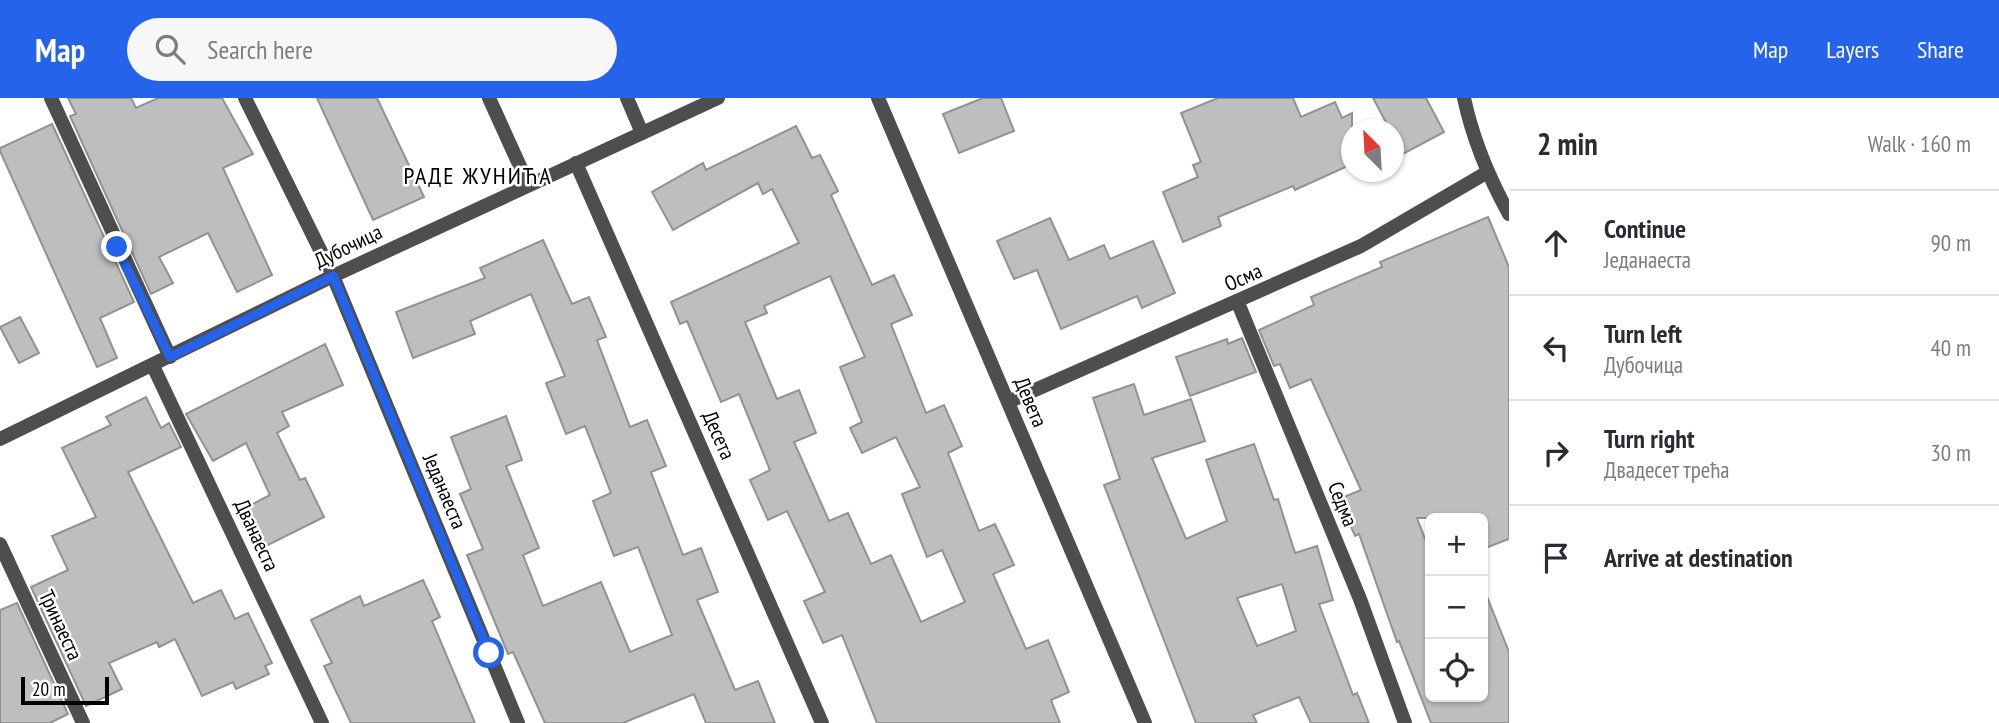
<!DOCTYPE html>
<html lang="en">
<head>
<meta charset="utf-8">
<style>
	body { margin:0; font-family:"PT Sans Narrow",sans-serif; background:#f7f7f7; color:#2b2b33 }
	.controls { position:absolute; right:21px; bottom:21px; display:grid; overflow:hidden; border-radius:10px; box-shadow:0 2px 5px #0004 }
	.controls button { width:63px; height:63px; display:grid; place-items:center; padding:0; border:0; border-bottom:2px solid #e1e1e2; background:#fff; color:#2b2b33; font:35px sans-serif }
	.compass { position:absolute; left:1341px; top:21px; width:63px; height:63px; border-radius:50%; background:#fff; box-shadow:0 2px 5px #0004; rotate:336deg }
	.scale { position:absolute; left:21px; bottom:18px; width:88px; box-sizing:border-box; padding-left:7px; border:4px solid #000; border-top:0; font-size:19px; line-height:24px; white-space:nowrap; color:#000; -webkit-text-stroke:5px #fff; paint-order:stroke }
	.stop { position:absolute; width:21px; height:21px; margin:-16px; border:5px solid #2563eb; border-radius:50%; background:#fff }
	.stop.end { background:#2563eb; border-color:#fff; box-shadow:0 2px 7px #0008 }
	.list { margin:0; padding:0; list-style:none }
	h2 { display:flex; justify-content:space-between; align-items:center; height:91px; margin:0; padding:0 28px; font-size:30px }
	h2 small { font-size:23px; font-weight:400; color:#7c7c81 }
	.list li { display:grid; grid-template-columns:46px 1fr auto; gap:21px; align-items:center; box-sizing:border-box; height:105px; padding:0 28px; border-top:2px solid #e1e1e2 }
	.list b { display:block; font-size:26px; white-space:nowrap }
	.list p { margin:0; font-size:23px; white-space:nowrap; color:#7c7c81 }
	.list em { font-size:23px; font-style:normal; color:#7c7c81 }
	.icon { flex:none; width:38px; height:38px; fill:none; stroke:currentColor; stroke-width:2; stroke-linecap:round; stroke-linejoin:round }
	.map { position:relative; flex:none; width:1509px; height:625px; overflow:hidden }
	header { display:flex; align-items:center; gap:42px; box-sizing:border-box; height:98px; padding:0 35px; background:#2563eb; color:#fff }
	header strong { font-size:33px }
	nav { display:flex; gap:38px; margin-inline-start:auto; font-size:24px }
	.search { width:490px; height:63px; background:#f7f7f7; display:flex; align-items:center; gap:18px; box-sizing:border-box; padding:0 24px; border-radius:38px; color:#7c7c81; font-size:26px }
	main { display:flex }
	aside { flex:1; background:#fff }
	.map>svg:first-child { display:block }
	.building { fill:#bebebe; stroke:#929292; stroke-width:2; fill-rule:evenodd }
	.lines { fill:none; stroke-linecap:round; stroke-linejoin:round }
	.minor { stroke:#4e4e4e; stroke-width:14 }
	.tertiary { stroke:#4e4e4e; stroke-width:14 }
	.route { stroke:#2563eb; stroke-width:9 }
	.labels { text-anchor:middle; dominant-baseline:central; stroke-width:5; stroke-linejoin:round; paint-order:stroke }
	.street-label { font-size:21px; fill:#000; stroke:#fff }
	.quarter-label { font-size:24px; letter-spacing:2px; fill:#000; stroke:#fff }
</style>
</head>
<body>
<header>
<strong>Map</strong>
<div class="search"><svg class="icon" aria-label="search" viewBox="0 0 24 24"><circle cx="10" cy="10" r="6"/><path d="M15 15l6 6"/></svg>Search here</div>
<nav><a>Map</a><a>Layers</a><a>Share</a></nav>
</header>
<main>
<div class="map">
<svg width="1509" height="625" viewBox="0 0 1509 625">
	<rect width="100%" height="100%" fill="#fff"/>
	<g class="building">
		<path d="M68 0H131L136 10 158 0H222L253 56 223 70 272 177 237 194 208 135 159 159 173 185 151 196 70 18 76 16Z"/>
		<path d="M317 0H377L424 99 373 122Z"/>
		<path d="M983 0H1001L1014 33 959 55 943 16Z"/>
		<path d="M1218 0H1293L1301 19 1335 4 1342 20 1352 15V66L1295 92 1293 88 1218 119 1221 128 1183 144 1163 94 1198 79 1193 67 1201 64 1181 15Z"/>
		<path d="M1373 0H1426L1444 34 1403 56 1394 39V32H1390Z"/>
		<path d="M52 26 134 204 100 220 117 260 97 269 0 53V50Z"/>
		<path d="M796 28 812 60 820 57 838 93 831 97 872 187 894 177 912 217 891 226 926 315 944 307 962 348 948 355 979 433 995 426 1014 467 993 476 1026 551 1048 542 1069 594 1051 602 1060 625H877L842 537 823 545 804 503 825 494 787 413 768 422 750 382 770 372 739 296 721 304 687 223 680 226 671 204 799 145 772 91 763 96 758 85 673 132 652 94 703 65 706 72ZM830 178 865 259 840 269 862 324 850 330 862 355 896 339 920 389 902 396 927 459 942 452 965 504 921 524 891 457 871 466 848 415 829 423 794 344 816 335 799 292 777 301 745 224 767 215 764 208Z"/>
		<path d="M1488 119 1509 169V441L1483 451V420H1417L1430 454V599H1483L1484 491 1509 554V625H1431L1399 543 1397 544 1359 436 1355 438 1339 401 1361 392 1311 281 1290 290 1280 266 1274 268 1259 232 1314 207 1311 199 1382 169 1380 164Z"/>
		<path d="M1050 120 1069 162 1104 147 1110 161 1153 143 1175 195 1142 210 1137 198 1061 231 1037 172 1014 181 997 143Z"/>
		<path d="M543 142 572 206 589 199 606 239 597 242 630 329 647 322 666 368 651 374 683 457 701 450 718 494 697 502 735 592 758 583 775 625H706L694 596 623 625H545L513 554 508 556 467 457 483 451 460 396 471 391 451 339 506 318 522 362 506 368 539 450 523 457 543 508 601 484 630 554 672 537 638 449 614 458 593 403 611 395 585 328 566 336 546 285 565 278 531 196 470 223 475 236 413 260 396 214 485 180 480 170Z"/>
		<path d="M20 219 39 255 19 265 0 229Z"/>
		<path d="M1242 240 1256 274 1190 298 1176 259 1227 241 1228 246Z"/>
		<path d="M325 246 343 287 282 314 289 328 277 335 300 382 305 380 324 419 266 448 247 409 270 397 246 345 213 363 186 316Z"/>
		<path d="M1134 286 1144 317 1191 301 1205 343 1152 360 1186 441 1227 423 1206 362 1254 346 1274 402 1278 401 1295 455 1317 448 1333 502 1319 506 1353 597 1357 595 1369 625H1311L1299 599 1253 617 1257 625H1196L1104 387 1120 381 1093 300ZM1282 486 1296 533 1257 548 1237 500Z"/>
		<path d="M146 299 161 330 169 325 181 349 128 374 193 505 221 492 235 521 248 515 272 565 265 568 269 576 236 591 233 584 202 598 175 541 159 549 157 544 109 565 122 591 86 608 31 489 68 472 52 438 96 419 62 350 111 327 106 319Z"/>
		<path d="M423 482 440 519 432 523 475 625H351L324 568 332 565 311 522 360 498 364 508Z"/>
		<path d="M17 505 68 616 50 625H0V512Z"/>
	</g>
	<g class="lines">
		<g class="minor">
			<path d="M51 0 170 259"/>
			<path d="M245 0 333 178 518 625"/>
			<path d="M489 0 528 86"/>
			<path d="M627 0 642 35"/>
			<path d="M1464 0C1473 42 1488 78 1509 116"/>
			<path d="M576 65 822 625"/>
			<path d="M1238 205 1360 501 1405 625"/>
			<path d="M153 268 322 625"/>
			<path d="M1008 304 1361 148 1486 75"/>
			<path d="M0 341 333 178 718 0"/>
			<path d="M0 446 83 625"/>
		</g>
		<path class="tertiary" d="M878 0 1145 625"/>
	</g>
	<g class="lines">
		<path class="route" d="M117 149 170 259 333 178 489 555"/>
	</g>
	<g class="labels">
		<g class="street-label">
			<text transform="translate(348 148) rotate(-26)">Дубочица</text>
			<text transform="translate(1243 179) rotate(-24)">Осма</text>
			<text transform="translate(1031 304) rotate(67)">Девета</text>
			<text transform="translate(719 337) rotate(66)">Десета</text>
			<text transform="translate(445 393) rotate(67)">Једанаеста</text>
			<text transform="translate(1343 406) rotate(68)">Седма</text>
			<text transform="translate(257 437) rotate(65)">Дванаеста</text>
			<text transform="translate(61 527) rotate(65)">Тринаеста</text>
		</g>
		<g class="quarter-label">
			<text x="478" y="77">РАДЕ ЖУНИЋА</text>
		</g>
	</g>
</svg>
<div class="controls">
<button>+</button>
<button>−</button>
<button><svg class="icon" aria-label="locate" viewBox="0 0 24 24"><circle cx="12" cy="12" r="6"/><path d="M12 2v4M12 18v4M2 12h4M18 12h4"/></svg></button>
</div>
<svg class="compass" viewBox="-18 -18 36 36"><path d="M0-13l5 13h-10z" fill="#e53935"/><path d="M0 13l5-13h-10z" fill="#7c7c81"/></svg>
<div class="scale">20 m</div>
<div class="stop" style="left:489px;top:555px"></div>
<div class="stop end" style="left:117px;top:149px"></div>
</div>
<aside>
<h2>2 min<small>Walk · 160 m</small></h2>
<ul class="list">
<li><svg class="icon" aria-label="ahead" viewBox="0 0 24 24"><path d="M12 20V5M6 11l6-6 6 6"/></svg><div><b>Continue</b><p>Једанаеста</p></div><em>90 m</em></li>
<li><svg class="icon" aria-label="left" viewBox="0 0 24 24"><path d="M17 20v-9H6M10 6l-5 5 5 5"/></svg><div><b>Turn left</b><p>Дубочица</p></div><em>40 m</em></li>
<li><svg class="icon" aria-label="right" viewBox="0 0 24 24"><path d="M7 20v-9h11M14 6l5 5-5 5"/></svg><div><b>Turn right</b><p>Двадесет трећа</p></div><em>30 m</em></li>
<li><svg class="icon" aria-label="arrive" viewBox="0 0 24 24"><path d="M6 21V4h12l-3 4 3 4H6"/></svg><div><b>Arrive at destination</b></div></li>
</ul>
</aside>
</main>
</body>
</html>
